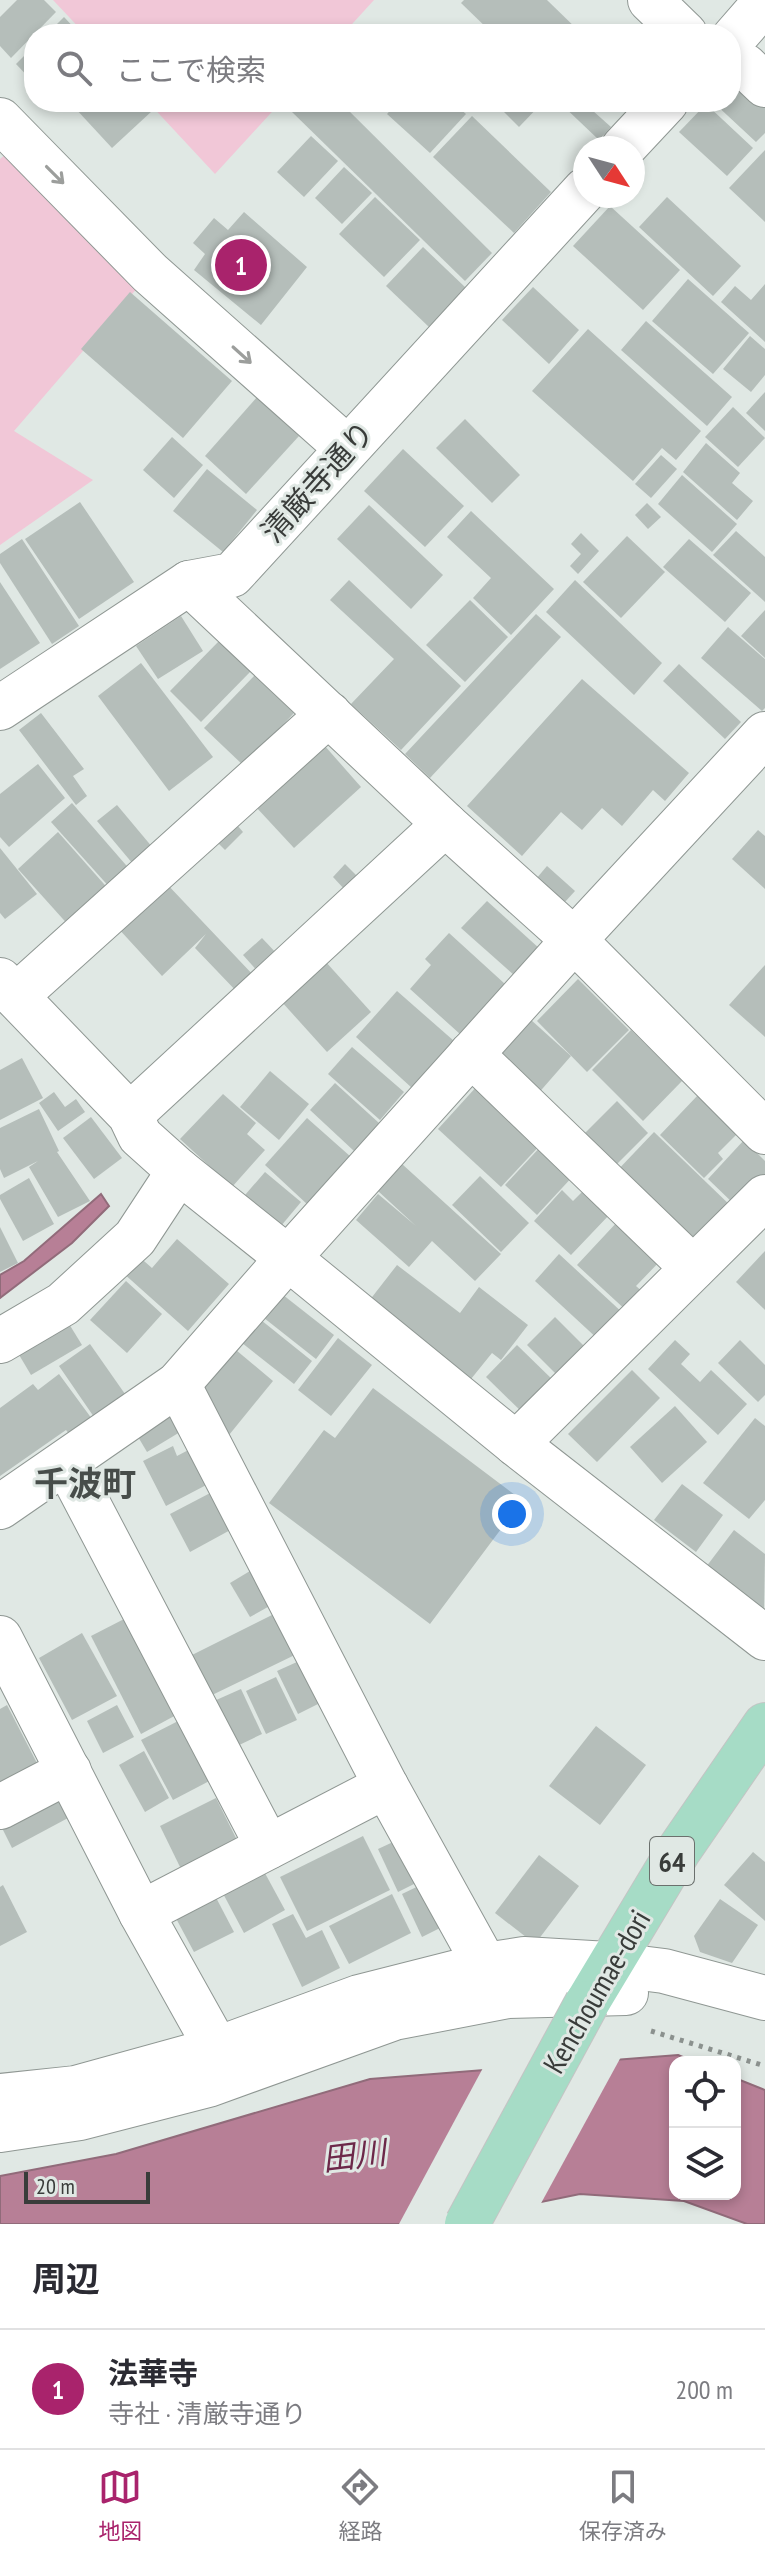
<!DOCTYPE html>
<html lang="ja">
<head>
<meta charset="utf-8">
<style>
	body { margin:0; font-family:"PT Sans Narrow","Noto Sans JP",sans-serif; background:#f7f7f7; color:#2b2b33 }
	.controls { position:absolute; right:24px; bottom:24px; display:grid; overflow:hidden; border-radius:16px; box-shadow:0 4px 12px #0003 }
	.controls button { width:72px; height:72px; display:grid; place-items:center; padding:0; border:0; border-bottom:2px solid #e1e1e2; background:#fff; color:#2b2b33; font:40px sans-serif }
	.compass { position:absolute; left:573px; top:136px; width:72px; height:72px; border-radius:50%; background:#fff; box-shadow:0 4px 12px #0003; rotate:126deg }
	.scale { position:absolute; left:24px; bottom:20px; width:126px; box-sizing:border-box; padding-left:8px; border:4px solid #393c3a; border-top:0; font-size:22px; line-height:28px; white-space:nowrap; color:#393c3a; -webkit-text-stroke:6px #e0e8e4; paint-order:stroke }
	.you { position:absolute; left:512px; top:1514px; width:28px; height:28px; margin:-20px; border:6px solid #fff; border-radius:50%; background:#1a73e8; box-shadow:0 0 0 12px #1a73e833 }
	.badge { display:grid; place-items:center; width:52px; height:52px; border-radius:50%; background:#a9236c; color:#fff; font-size:26px; font-weight:700 }
	.pin { position:absolute; translate:-50% -50%; border:4px solid #fff; box-shadow:0 2px 8px #0006 }
	.list { margin:0; padding:0; list-style:none }
	h2 { display:flex; justify-content:space-between; align-items:center; height:104px; margin:0; padding:0 32px; font-size:34px }
	h2 small { font-size:26px; font-weight:400; color:#7c7c81 }
	.list li { display:grid; grid-template-columns:52px 1fr auto; gap:24px; align-items:center; box-sizing:border-box; height:120px; padding:0 32px; border-top:2px solid #e1e1e2 }
	.list b { display:block; font-size:30px; white-space:nowrap }
	.list p { margin:0; font-size:26px; white-space:nowrap; color:#7c7c81 }
	.list em { font-size:26px; font-style:normal; color:#7c7c81 }
	.icon { flex:none; width:44px; height:44px; fill:none; stroke:currentColor; stroke-width:2; stroke-linecap:round; stroke-linejoin:round }
	.map { position:relative; flex:none; width:765px; height:2224px; overflow:hidden }
	.search { position:absolute; background:#fff; box-shadow:0 4px 12px #0003; left:24px; right:24px; top:24px; height:88px; display:flex; align-items:center; gap:20px; box-sizing:border-box; padding:0 28px; border-radius:32px; color:#7c7c81; font-size:30px }
	.sheet { height:224px; background:#fff }
	nav { display:flex; justify-content:space-around; align-items:center; box-sizing:border-box; height:112px; border-top:2px solid #e1e1e2; background:#fff; font-size:22px; color:#7c7c81 }
	nav a { display:grid; justify-items:center; gap:4px }
	nav .on { color:#a9236c }
	.map>svg:first-child { display:block }
	.green { fill:#f1c7d7 }
	.water { fill:#b77f96; stroke:#916b7a; stroke-width:2 }
	.pier { fill:#e0e8e4 }
	.building { fill:#b5beba }
	.lines { fill:none; stroke-linecap:round; stroke-linejoin:round }
	.minor-casing { stroke:#8f9793; stroke-width:46 }
	.major-casing { stroke:#c4c4c4; stroke-width:46 }
	.path { stroke:#8b918e; stroke-width:5; stroke-dasharray:4 6; stroke-linecap:butt }
	.minor { stroke:#fff; stroke-width:44 }
	.major { stroke:#a6dcc6; stroke-width:44 }
	.major-bridge-casing { stroke:#c4c4c4; stroke-width:46; stroke-linecap:butt }
	.major-bridge { stroke:#a6dcc6; stroke-width:44 }
	.oneway { stroke:#9c9e9c }
	.labels { text-anchor:middle; dominant-baseline:central; stroke-width:6; stroke-linejoin:round; paint-order:stroke }
	.shield { fill:#e0e8e4; stroke:#6b706d; stroke-width:2 }
	.shield-label { font-size:28px; font-weight:bold; fill:#393c3a }
	.street-label { font-size:30px; fill:#393c3a; stroke:#e0e8e4 }
	.water-label { font-size:32px; font-style:italic; fill:#6c2849; stroke:#e0e8e4 }
	.quarter-label { font-size:34px; font-weight:bold; fill:#474d4a; stroke:#e0e8e4 }
</style>
</head>
<body>
<div class="map">
<svg width="765" height="2224" viewBox="0 0 765 2224">
	<rect width="100%" height="100%" fill="#e0e8e4"/>
	<g class="green">
		<path d="M53 0H374L343 34H85Z"/>
		<path d="M148 102H281L215 174Z"/>
		<path d="M5 155 139 286 14 431 93 480 0 545V159Z"/>
	</g>
	<g class="water">
		<path d="M101 1194 109 1206 72 1243 0 1298V1275L24 1261Z"/>
		<path d="M678 2055 695 2062H675V2194H735V2078L765 2090V2224H747L684 2201 580 2194 434 2224H0V2176L116 2154 370 2079Z"/>
	</g>
	<path class="pier" d="M622 2055 539 2207 454 2224H399L484 2066Z"/>
	<g class="building">
		<path d="M17 0H44L56 12 11 58 0 46V17Z"/>
		<path d="M464 0H547L582 34H493L461 3Z"/>
		<path d="M64 17 80 34H47Z"/>
		<path d="M34 46V83L16 64Z"/>
		<path d="M731 78 765 108V133L756 142 713 102H731Z"/>
		<path d="M81 102H144L152 111 112 148 75 108Z"/>
		<path d="M299 102H340L492 253 465 281 291 111Z"/>
		<path d="M398 102H452L466 114 430 153 387 114Z"/>
		<path d="M494 102H543L519 127Z"/>
		<path d="M559 102H583L611 127 599 140Z"/>
		<path d="M706 104 753 148 727 176 679 132Z"/>
		<path d="M472 116 551 192 514 233 433 157Z"/>
		<path d="M311 136 338 161 304 197 277 172Z"/>
		<path d="M765 150V222L729 188Z"/>
		<path d="M344 167 372 193 342 224 315 198Z"/>
		<path d="M375 197 420 240 384 277 339 234Z"/>
		<path d="M667 197 741 266 713 296 639 227Z"/>
		<path d="M610 206 680 270 643 310 573 246Z"/>
		<path d="M244 212 307 267 261 325 194 270 205 254 193 243 214 218 228 230Z"/>
		<path d="M423 247 466 288 429 327 386 286Z"/>
		<path d="M688 279 749 333 713 374 652 321Z"/>
		<path d="M765 284V342L721 302 735 286 751 300Z"/>
		<path d="M533 287 579 330 549 364 502 320Z"/>
		<path d="M130 292 232 381 183 438 81 349Z"/>
		<path d="M646 321 732 397 707 426 621 350Z"/>
		<path d="M588 329 701 431 676 460 662 448 633 481 532 391Z"/>
		<path d="M750 336 765 349V375L751 392 723 369Z"/>
		<path d="M765 392V431L746 413Z"/>
		<path d="M257 397 299 436 246 494 205 456Z"/>
		<path d="M733 407 765 438 738 467 705 437Z"/>
		<path d="M465 419 520 475 492 503 436 448Z"/>
		<path d="M172 437 203 465 174 498 143 470Z"/>
		<path d="M706 443 740 473 732 483 753 501 737 520 683 472Z"/>
		<path d="M403 449 464 506 425 547 364 491Z"/>
		<path d="M661 455 677 469 651 498 635 484Z"/>
		<path d="M207 469 257 510 223 552 173 511Z"/>
		<path d="M682 475 737 524 712 552 658 504Z"/>
		<path d="M80 502 134 582 79 619 25 539Z"/>
		<path d="M647 503 661 517 648 529 635 515Z"/>
		<path d="M369 505 443 575 411 609 337 539Z"/>
		<path d="M471 511 554 589 511 635 473 598 491 578 447 537Z"/>
		<path d="M736 531 765 557V602L713 555Z"/>
		<path d="M581 533 599 551 578 574 570 566 581 554 571 544Z"/>
		<path d="M627 536 665 572 621 618 583 582Z"/>
		<path d="M22 539 79 626 52 644 0 563V554Z"/>
		<path d="M689 539 751 593 725 622 663 567Z"/>
		<path d="M349 580 461 686 401 750 351 704 394 659 330 600Z"/>
		<path d="M575 580 662 663 634 695 546 612Z"/>
		<path d="M0 582 40 643 0 669Z"/>
		<path d="M470 600 508 637 465 682 426 645Z"/>
		<path d="M765 610V658L741 636Z"/>
		<path d="M536 614 561 637 430 778 405 754Z"/>
		<path d="M181 616 203 651 158 679 136 646Z"/>
		<path d="M728 627 765 659V708L762 711 701 658Z"/>
		<path d="M220 640 251 671 201 722 170 691Z"/>
		<path d="M141 663 213 757 169 791 98 696Z"/>
		<path d="M679 664 741 722 725 739 663 681Z"/>
		<path d="M255 675 294 713 244 766 204 728Z"/>
		<path d="M582 679 689 773 665 801 653 790 622 826 602 808 582 830 561 812 522 856 467 806Z"/>
		<path d="M41 713 84 769 73 776 87 796 76 805 19 730Z"/>
		<path d="M324 745 361 787 294 848 256 807Z"/>
		<path d="M38 764 65 798 9 847 0 837V794Z"/>
		<path d="M72 803 132 872 112 890 51 822Z"/>
		<path d="M117 805 153 848 133 864 97 821Z"/>
		<path d="M232 819 243 832 225 850 213 838Z"/>
		<path d="M758 830 765 836V889L732 859Z"/>
		<path d="M58 832 111 892 71 928 18 869Z"/>
		<path d="M0 848 37 894 5 919 0 913Z"/>
		<path d="M345 864 360 879 346 891 333 877Z"/>
		<path d="M547 866 575 891 564 903 536 879Z"/>
		<path d="M165 882 257 979 240 995 195 948 206 934 162 976 117 927Z"/>
		<path d="M487 901 540 949 515 976 461 928Z"/>
		<path d="M449 933 505 984 460 1034 410 989 431 965 425 959Z"/>
		<path d="M262 938 279 956 260 974 243 955Z"/>
		<path d="M325 961 371 1012 327 1052 281 1001Z"/>
		<path d="M765 965V1037L729 1005Z"/>
		<path d="M578 979 629 1030 587 1072 537 1021Z"/>
		<path d="M397 991 454 1041 412 1088 356 1037Z"/>
		<path d="M530 1019 571 1056 536 1096 506 1071 502 1051Z"/>
		<path d="M631 1030 682 1081 643 1121 592 1070Z"/>
		<path d="M352 1047 404 1092 380 1120 328 1074Z"/>
		<path d="M22 1058 43 1098 0 1120V1070Z"/>
		<path d="M270 1071 309 1104 279 1140 240 1107Z"/>
		<path d="M335 1083 379 1123 354 1151 310 1110Z"/>
		<path d="M478 1085 542 1143 501 1187 438 1129Z"/>
		<path d="M54 1092 65 1107 76 1099 85 1112 58 1131 39 1103Z"/>
		<path d="M223 1094 256 1123 247 1134 265 1150 232 1187 180 1139Z"/>
		<path d="M698 1095 738 1133 718 1153 723 1159 704 1178 660 1135Z"/>
		<path d="M617 1101 648 1133 610 1171 579 1139Z"/>
		<path d="M39 1109 59 1151 57 1152 90 1201 58 1217 29 1167 38 1161 4 1178 0 1169V1128Z"/>
		<path d="M91 1117 122 1158 94 1179 63 1138Z"/>
		<path d="M307 1118 351 1157 308 1205 265 1165Z"/>
		<path d="M654 1132 734 1209 699 1243 614 1174Z"/>
		<path d="M744 1140 765 1161V1179L736 1206 708 1179Z"/>
		<path d="M543 1144 575 1174 537 1215 505 1185Z"/>
		<path d="M402 1164 501 1254 475 1281 432 1241 409 1267 356 1220 378 1194 416 1226 378 1191Z"/>
		<path d="M265 1172 301 1202 281 1226 245 1195Z"/>
		<path d="M480 1176 529 1223 501 1252 452 1205Z"/>
		<path d="M29 1178 54 1224 23 1241 0 1199V1195Z"/>
		<path d="M585 1189 611 1213 571 1255 534 1221 562 1190 573 1201Z"/>
		<path d="M619 1220 662 1259 636 1286 646 1295 629 1313 577 1265Z"/>
		<path d="M0 1227 18 1263 0 1272Z"/>
		<path d="M177 1239 229 1284 188 1331 122 1272 137 1255 152 1268Z"/>
		<path d="M765 1251V1310L736 1282Z"/>
		<path d="M559 1254 625 1315 600 1341 535 1281Z"/>
		<path d="M397 1265 460 1313 479 1287 528 1325 501 1360 492 1353 471 1379 369 1301Z"/>
		<path d="M126 1281 162 1314 127 1353 90 1320Z"/>
		<path d="M278 1291 334 1335 316 1359 259 1314Z"/>
		<path d="M256 1316 312 1361 294 1384 237 1339Z"/>
		<path d="M555 1317 590 1352 562 1380 527 1345Z"/>
		<path d="M66 1319 82 1345 31 1375 15 1348Z"/>
		<path d="M338 1338 372 1365 331 1416 298 1390Z"/>
		<path d="M675 1340 690 1354 681 1364 700 1382 711 1370 747 1404 718 1435 648 1369Z"/>
		<path d="M740 1340 765 1365V1395L758 1402 718 1363Z"/>
		<path d="M90 1344 125 1394 94 1417 59 1366Z"/>
		<path d="M230 1345 273 1381 229 1435 200 1383Z"/>
		<path d="M517 1345 557 1384 525 1415 486 1377Z"/>
		<path d="M632 1370 660 1398 597 1462 568 1434Z"/>
		<path d="M59 1374 92 1419 70 1435 66 1430 0 1476V1408L33 1384 38 1390Z"/>
		<path d="M373 1388 531 1507 512 1531 504 1525 430 1624 269 1503 324 1430 335 1438Z"/>
		<path d="M169 1402 185 1429 147 1452 131 1425Z"/>
		<path d="M675 1406 707 1442 662 1483 630 1447Z"/>
		<path d="M755 1418 765 1426V1500L749 1519 703 1483Z"/>
		<path d="M173 1446 177 1456 196 1446 214 1481 166 1506 143 1461Z"/>
		<path d="M682 1484 723 1515 696 1552 654 1520Z"/>
		<path d="M214 1491 234 1528 190 1552 170 1514Z"/>
		<path d="M734 1530 765 1554 764 1612 706 1567Z"/>
		<path d="M255 1568 275 1603 250 1617 230 1583Z"/>
		<path d="M282 1610 303 1651 208 1697 188 1657Z"/>
		<path d="M128 1617 178 1714 141 1734 91 1636Z"/>
		<path d="M82 1633 117 1696 72 1720 39 1658Z"/>
		<path d="M308 1657 328 1699 298 1714 277 1671Z"/>
		<path d="M276 1677 297 1720 266 1734 246 1691Z"/>
		<path d="M241 1689 262 1734 235 1747 214 1701Z"/>
		<path d="M7 1705 39 1767 0 1784V1709Z"/>
		<path d="M117 1705 134 1737 103 1753 87 1721Z"/>
		<path d="M186 1717 217 1777 173 1800 141 1740Z"/>
		<path d="M596 1726 646 1765 600 1825 549 1786Z"/>
		<path d="M144 1751 169 1798 145 1812 119 1765Z"/>
		<path d="M54 1791 68 1818 12 1848 0 1824Z"/>
		<path d="M216 1798 239 1844 182 1871 160 1826Z"/>
		<path d="M363 1836 390 1890 307 1931 280 1877Z"/>
		<path d="M406 1836 426 1878 398 1892 378 1849Z"/>
		<path d="M753 1852 765 1862V1921L724 1885Z"/>
		<path d="M539 1855 579 1886 535 1944 495 1913Z"/>
		<path d="M260 1864 285 1910 244 1933 219 1886Z"/>
		<path d="M429 1881 450 1923 422 1937 402 1894Z"/>
		<path d="M3 1885 27 1932 0 1946V1887Z"/>
		<path d="M211 1888 234 1932 194 1952 171 1909Z"/>
		<path d="M392 1894 411 1933 349 1964 329 1926Z"/>
		<path d="M720 1899 758 1925 732 1963 700 1952 694 1936Z"/>
		<path d="M293 1914 306 1938 322 1930 340 1968 302 1987 272 1924Z"/>
	</g>
	<g class="lines">
		<g class="minor-casing">
			<g id="minor">
				<path d="M650 0 685 34"/>
				<path d="M731 41 765 2"/>
				<path d="M731 60 745 66 765 85"/>
				<path d="M0 120 150 273 347 448"/>
				<path d="M623 148 666 102"/>
				<path d="M189 583 445 824 574 940 765 1132"/>
				<path d="M0 708 189 583 232 575 585 190"/>
				<path d="M0 980 130 1115 140 1136 179 1171"/>
				<path d="M16 996 329 714"/>
				<path d="M471 1054 693 1268"/>
				<path d="M130 1115 445 824"/>
				<path d="M0 1341 63 1304 135 1238 179 1171 288 1258 574 940 765 734"/>
				<path d="M178 1384 386 1786 485 1965"/>
				<path d="M516 1444 765 1197"/>
				<path d="M66 1462 268 1847"/>
				<path d="M0 1507 178 1384 288 1258 516 1444 765 1638"/>
				<path d="M0 1638 141 1913 217 2049"/>
				<path d="M0 1807 69 1771"/>
				<path d="M141 1913 386 1786"/>
				<path d="M0 2096 76 2088 217 2049 359 1997 485 1965 524 1959 608 1964 664 1971 765 1998"/>
				<path d="M0 2130 80 2118 208 2085 394 2018 508 1996 626 1993"/>
			</g>
		</g>
		<g class="major-casing">
			<path id="major" d="M587 2003 679 1850 765 1725"/>
		</g>
		<path class="path" d="M651 2031 765 2066"/>
		<use href="#minor" class="minor"/>
		<use href="#major" class="major"/>
		<g class="major-bridge-casing">
			<path id="major-bridge" d="M467 2224 587 2003"/>
		</g>
		<use href="#major-bridge" class="major-bridge"/>
	</g>
	<defs><path id="oneway-shaft" d="M-6 0H5M1.5-3L5.5 0L1.5 3" fill="none" stroke-width="1.6" stroke-linecap="round" stroke-linejoin="round" transform="scale(2)"/></defs>
	<g class="oneway">
		<use href="#oneway-shaft" transform="translate(55 175) rotate(45)"/>
		<use href="#oneway-shaft" transform="translate(242 355) rotate(42)"/>
	</g>
	<g class="labels">
		<rect class="shield" x="650" y="1837" width="44" height="48" rx="6"/>
		<g class="shield-label">
			<text x="672" y="1861">64</text>
		</g>
		<g class="street-label">
			<text transform="translate(317 481) rotate(-48)">清厳寺通り</text>
			<text transform="translate(596 1991) rotate(-60)">Kenchoumae-dori</text>
		</g>
		<g class="water-label">
			<text transform="translate(354 2155) rotate(-7)">田川</text>
		</g>
		<g class="quarter-label">
			<text x="85" y="1483">千波町</text>
		</g>
	</g>
</svg>
<div class="controls">
<button><svg class="icon" aria-label="locate" viewBox="0 0 24 24"><circle cx="12" cy="12" r="6"/><path d="M12 2v4M12 18v4M2 12h4M18 12h4"/></svg></button>
<button><svg class="icon" aria-label="layers" viewBox="0 0 24 24"><path d="M12 4l9 5-9 5-9-5zM3 14l9 5 9-5"/></svg></button>
</div>
<svg class="compass" viewBox="-18 -18 36 36"><path d="M0-13l5 13h-10z" fill="#e53935"/><path d="M0 13l5-13h-10z" fill="#7c7c81"/></svg>
<div class="scale">20 m</div>
<div class="you"></div>
<div class="pin badge" style="left:241px;top:265px">1</div>
<div class="search"><svg class="icon" aria-label="search" viewBox="0 0 24 24"><circle cx="10" cy="10" r="6"/><path d="M15 15l6 6"/></svg>ここで検索</div>
</div>
<section class="sheet">
<h2>周辺<small></small></h2>
<ul class="list">
<li><span class="badge">1</span><div><b>法華寺</b><p>寺社 · 清厳寺通り</p></div><em>200 m</em></li>
</ul>
</section>
<nav>
<a class="on"><svg class="icon" aria-label="map" viewBox="0 0 24 24"><path d="M3 6l6-2 6 2 6-2v14l-6 2-6-2-6 2zM9 4v14M15 6v14"/></svg>地図</a>
<a><svg class="icon" aria-label="directions" viewBox="0 0 24 24"><path d="M12 3l9 9-9 9-9-9zM9 14v-3h6M13 9l2 2-2 2"/></svg>経路</a>
<a><svg class="icon" aria-label="saved" viewBox="0 0 24 24"><path d="M7 4h10v16l-5-4-5 4z"/></svg>保存済み</a>
</nav>
</body>
</html>
